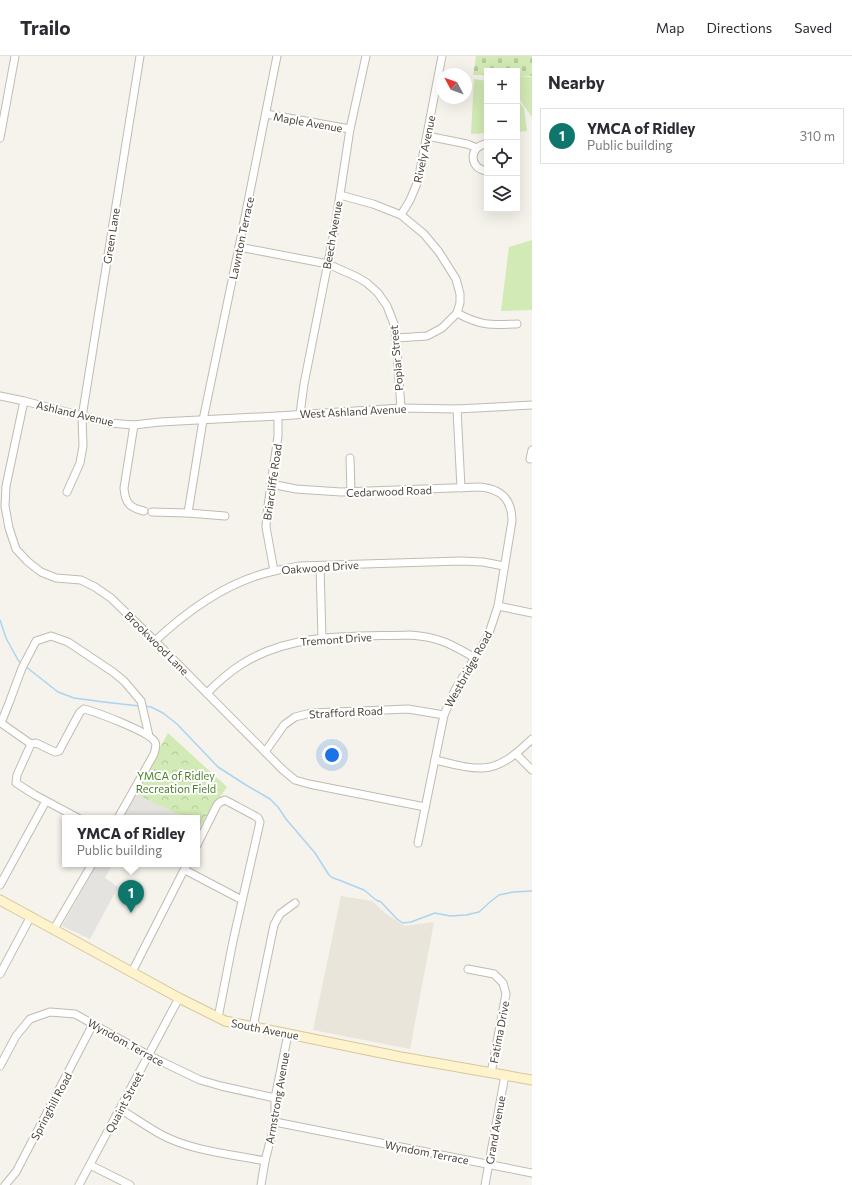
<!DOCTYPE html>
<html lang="en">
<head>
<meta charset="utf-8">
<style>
	body { margin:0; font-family:Commissioner,sans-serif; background:#f7f7f7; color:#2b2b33 }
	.controls { position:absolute; right:12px; top:12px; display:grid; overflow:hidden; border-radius:0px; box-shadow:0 4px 16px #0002 }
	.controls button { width:36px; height:36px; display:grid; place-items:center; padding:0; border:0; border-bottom:1px solid #e1e1e2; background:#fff; color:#2b2b33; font:20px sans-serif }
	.compass { position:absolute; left:436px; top:12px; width:36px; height:36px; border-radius:50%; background:#fff; box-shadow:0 4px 16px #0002; rotate:311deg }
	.you { position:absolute; left:332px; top:699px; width:14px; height:14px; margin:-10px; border:3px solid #fff; border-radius:50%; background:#1a73e8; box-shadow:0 0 0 6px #1a73e833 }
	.badge { display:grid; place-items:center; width:26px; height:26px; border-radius:50%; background:#0f766e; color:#fff; font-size:13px; font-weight:700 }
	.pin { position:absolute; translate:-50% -33px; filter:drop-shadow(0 1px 2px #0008) }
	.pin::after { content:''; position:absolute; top:21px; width:14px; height:12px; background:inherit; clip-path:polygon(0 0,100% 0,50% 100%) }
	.popup { position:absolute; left:62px; top:759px; width:138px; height:52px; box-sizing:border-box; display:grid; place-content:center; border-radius:0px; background:#fff; filter:drop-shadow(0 1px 3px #0005); font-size:13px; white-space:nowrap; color:#7c7c81 }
	.popup b { font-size:15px; color:#2b2b33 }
	.popup::after { content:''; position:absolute; left:50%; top:100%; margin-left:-8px; border:8px solid transparent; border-top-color:#fff }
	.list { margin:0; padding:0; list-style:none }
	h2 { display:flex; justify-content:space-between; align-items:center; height:52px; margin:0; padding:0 16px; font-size:17px }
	h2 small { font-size:13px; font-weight:400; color:#7c7c81 }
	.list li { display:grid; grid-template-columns:26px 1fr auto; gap:12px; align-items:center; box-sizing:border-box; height:56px; margin:0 8px 8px; padding:0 8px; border:1px solid #e1e1e2; border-radius:0px }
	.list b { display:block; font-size:15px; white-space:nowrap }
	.list p { margin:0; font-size:13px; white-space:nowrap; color:#7c7c81 }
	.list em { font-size:13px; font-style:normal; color:#7c7c81 }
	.icon { flex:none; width:22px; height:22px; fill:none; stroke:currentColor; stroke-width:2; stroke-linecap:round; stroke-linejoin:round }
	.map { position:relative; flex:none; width:532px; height:1129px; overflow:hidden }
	header { display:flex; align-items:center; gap:24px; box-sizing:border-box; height:56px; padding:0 20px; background:#fff; border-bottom:1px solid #e1e1e2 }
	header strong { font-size:19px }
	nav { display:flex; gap:22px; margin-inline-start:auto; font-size:14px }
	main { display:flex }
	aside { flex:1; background:#fff }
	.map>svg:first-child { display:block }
	.residential { fill:#eae5da }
	.forest { fill:url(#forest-crowns) }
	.cemetery { fill:url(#cemetery-stones) }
	.pitch { fill:#d2eab5 }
	.parking { fill:#e5e3e0 }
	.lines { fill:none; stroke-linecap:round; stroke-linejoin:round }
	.stream { stroke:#a9d4f2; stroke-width:1.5 }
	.street-casing { stroke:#c2bbae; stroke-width:9 }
	.secondary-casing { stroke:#d6c79b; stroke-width:11 }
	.street { stroke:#fff; stroke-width:7 }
	.secondary { stroke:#fff3cd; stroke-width:9 }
	.labels { text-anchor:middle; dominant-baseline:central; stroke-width:4; stroke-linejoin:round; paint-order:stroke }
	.street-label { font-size:11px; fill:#4b4439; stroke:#fff }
	.park-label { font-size:11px; fill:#4a7f2a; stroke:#fff }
</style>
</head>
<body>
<header>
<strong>Trailo</strong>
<nav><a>Map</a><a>Directions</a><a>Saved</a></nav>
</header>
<main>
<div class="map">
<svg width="532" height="1129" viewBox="0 0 532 1129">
	<defs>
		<pattern id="forest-crowns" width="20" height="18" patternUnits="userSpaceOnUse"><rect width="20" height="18" fill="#d2eab5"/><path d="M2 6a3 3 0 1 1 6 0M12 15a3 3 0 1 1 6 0" fill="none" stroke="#b6ca9c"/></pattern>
		<pattern id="cemetery-stones" width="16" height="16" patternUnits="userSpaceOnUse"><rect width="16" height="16" fill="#d2eab5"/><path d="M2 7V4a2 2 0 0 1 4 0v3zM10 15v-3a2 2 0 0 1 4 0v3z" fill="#b6ca9c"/></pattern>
	</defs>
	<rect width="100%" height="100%" fill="#f6f3ec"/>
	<path class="residential" d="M341 840 372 845 385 857 405 870 434 866 410 993 313 974Z"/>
	<path class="forest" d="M168 677 227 731 197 774V762H177L135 737Z"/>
	<path class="cemetery" d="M476 0H532V20H517V15H487V19H473Z"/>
	<g class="pitch">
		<path d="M517 20 532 21V61L517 40Z"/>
		<path d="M474 23 487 25V77L471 78Z"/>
		<path d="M517 43 524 52 527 75 517 76Z"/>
		<path d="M532 184V254L501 255 509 191Z"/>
	</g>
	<g class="parking">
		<path d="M136 738 187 762H122Z"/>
		<path d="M97 808H112L105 822 118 831 90 883 62 870Z"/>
	</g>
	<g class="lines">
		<g class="stream">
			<path d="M0 564 6 582 18 604 21 607"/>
			<path d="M25 610 58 636 74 642 104 646 139 650"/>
			<path d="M145 650 151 651 163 657 177 668 218 711 246 729 270 743 278 751 286 763 315 797 329 819 333 822 339 824 364 834 376 844 381 846 397 863 403 867 411 866 435 857 450 860 466 859 479 856 490 846 499 839 513 836 532 835"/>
		</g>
		<g class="street-casing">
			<g id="street">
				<path d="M266 58 350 73"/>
				<path d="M427 80 467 88 477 92"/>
				<path d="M0 82 15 0"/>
				<path d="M487 88C469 89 468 113 487 115"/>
				<path d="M340 139 373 148 401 159 424 178 439 196 456 223 460 238V247L457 257 442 272 427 280 396 282"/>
				<path d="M401 159 410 144 418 125 442 0"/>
				<path d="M239 191 328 208 357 221 367 227 378 237 387 250 394 268 396 282 401 352"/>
				<path d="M457 257C481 270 491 269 517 268"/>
				<path d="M0 340 24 345 109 367 134 369 160 366 278 360 401 352 457 353 532 349"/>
				<path d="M24 345 6 430 5 450 9 472 16 493 27 505 41 516 56 522 81 524 95 531 111 542 155 585 283 714 295 724 309 728 425 751"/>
				<path d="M457 353 461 432"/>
				<path d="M300 358 304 328 335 171 350 73 366 0"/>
				<path d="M134 369 124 432C125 447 130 452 144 455"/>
				<path d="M350 402 351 436"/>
				<path d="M530 403 532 394"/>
				<path d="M271 428 296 433 341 436 480 431C502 433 512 444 512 465L498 550 488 580 455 634 444 659 418 787"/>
				<path d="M67 436 80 407 83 390 82 361 140 0"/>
				<path d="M152 456 188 457 225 460"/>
				<path d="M188 457 203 364 239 191 277 0"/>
				<path d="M320 510 322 582"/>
				<path d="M274 515 266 471 267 457 278 380V360"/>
				<path d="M498 550 532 557"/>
				<path d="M155 585C189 553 228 525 274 515 282 513 291 512 299 510L461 505 483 506 504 510"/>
				<path d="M207 637C218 626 229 616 242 608 292 576 353 581 410 579 439 581 451 588 475 602"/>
				<path d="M31 688 1 667 9 647 22 612 36 585 51 580 68 586 113 616 124 625 141 645 149 680"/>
				<path d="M31 688 36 687 55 696 59 695 80 656 84 653C96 656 150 676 155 686 157 689 155 694 154 698L118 762"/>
				<path d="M31 688 17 719 16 727 35 739 78 762"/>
				<path d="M265 696 284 669 295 661 311 657 408 653 444 659"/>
				<path d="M516 698 532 714"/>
				<path d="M435 704C449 707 466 713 481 712 502 712 518 696 532 683"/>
				<path d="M197 789 217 749 220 746 225 744 255 760 258 762 260 766 233 885 218 962"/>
				<path d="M185 814 242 844"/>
				<path d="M0 829 46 745"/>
				<path d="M54 873 92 808"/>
				<path d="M468 913 494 918 503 927 506 938 491 1017"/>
				<path d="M132 916 187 808"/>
				<path d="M0 918 31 860"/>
				<path d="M253 971 274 869 280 858 295 847"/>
				<path d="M0 1010 16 980 30 963 50 956 75 958 148 999 200 1024 221 1030 275 1042"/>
				<path d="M120 1053C133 1061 146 1070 160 1078 191 1095 230 1098 265 1105"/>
				<path d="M275 1066 532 1117"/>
				<path d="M90 1109 130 1129"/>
				<path d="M5 1129 16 1116 93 968"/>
				<path d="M79 1129 179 942"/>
				<path d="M261 1129 265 1105 275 1066V1042L288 978"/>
				<path d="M485 1129 505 1019"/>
			</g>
		</g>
		<g class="secondary-casing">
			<path id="secondary" d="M0 844 179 942 225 965 401 1001 532 1024"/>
		</g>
		<use href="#street" class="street"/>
		<use href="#secondary" class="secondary"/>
	</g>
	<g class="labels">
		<g class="street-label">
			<text transform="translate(308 66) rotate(10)">Maple Avenue</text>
			<text transform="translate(424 93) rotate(-78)">Rively Avenue</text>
			<text transform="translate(332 179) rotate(-80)">Beech Avenue</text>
			<text transform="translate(111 180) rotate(-81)">Green Lane</text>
			<text transform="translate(241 182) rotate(-78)">Lawnton Terrace</text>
			<text transform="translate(396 302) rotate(-95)">Poplar Street</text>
			<text transform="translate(353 355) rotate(-3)">West Ashland Avenue</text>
			<text transform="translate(75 357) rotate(13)">Ashland Avenue</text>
			<text transform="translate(272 426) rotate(-82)">Briarcliffe Road</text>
			<text transform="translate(389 435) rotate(-2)">Cedarwood Road</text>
			<text transform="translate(320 511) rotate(-4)">Oakwood Drive</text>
			<text transform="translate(336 583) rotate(-4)">Tremont Drive</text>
			<text transform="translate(157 587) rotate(45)">Brookwood Lane</text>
			<text transform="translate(468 613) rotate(-61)">Westbridge Road</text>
			<text transform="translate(346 656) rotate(-3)">Strafford Road</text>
			<text transform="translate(265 973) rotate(11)">South Avenue</text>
			<text transform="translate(499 976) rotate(-79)">Fatima Drive</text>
			<text transform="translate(126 986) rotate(29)">Wyndom Terrace</text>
			<text transform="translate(277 1042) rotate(-80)">Armstrong Avenue</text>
			<text transform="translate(124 1046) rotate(-62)">Quaint Street</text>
			<text transform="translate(51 1050) rotate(-62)">Springhill Road</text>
			<text transform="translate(495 1074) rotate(-80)">Grand Avenue</text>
			<text transform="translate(427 1096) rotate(11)">Wyndom Terrace</text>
		</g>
		<g class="park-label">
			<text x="176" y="719">YMCA of Ridley<tspan x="176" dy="13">Recreation Field</tspan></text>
		</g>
	</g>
</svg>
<div class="controls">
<button>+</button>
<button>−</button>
<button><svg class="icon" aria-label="locate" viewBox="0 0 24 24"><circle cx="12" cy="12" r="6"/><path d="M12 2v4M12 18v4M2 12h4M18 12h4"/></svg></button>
<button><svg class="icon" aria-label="layers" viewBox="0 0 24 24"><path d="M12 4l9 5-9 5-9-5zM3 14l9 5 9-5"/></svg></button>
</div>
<svg class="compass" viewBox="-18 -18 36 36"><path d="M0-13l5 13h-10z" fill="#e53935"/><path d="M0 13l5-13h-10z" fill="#7c7c81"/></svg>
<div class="you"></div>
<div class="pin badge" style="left:131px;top:857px">1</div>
<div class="popup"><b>YMCA of Ridley</b>Public building</div>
</div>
<aside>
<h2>Nearby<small></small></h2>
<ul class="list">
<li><span class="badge">1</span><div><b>YMCA of Ridley</b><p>Public building</p></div><em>310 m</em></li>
</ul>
</aside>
</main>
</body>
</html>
